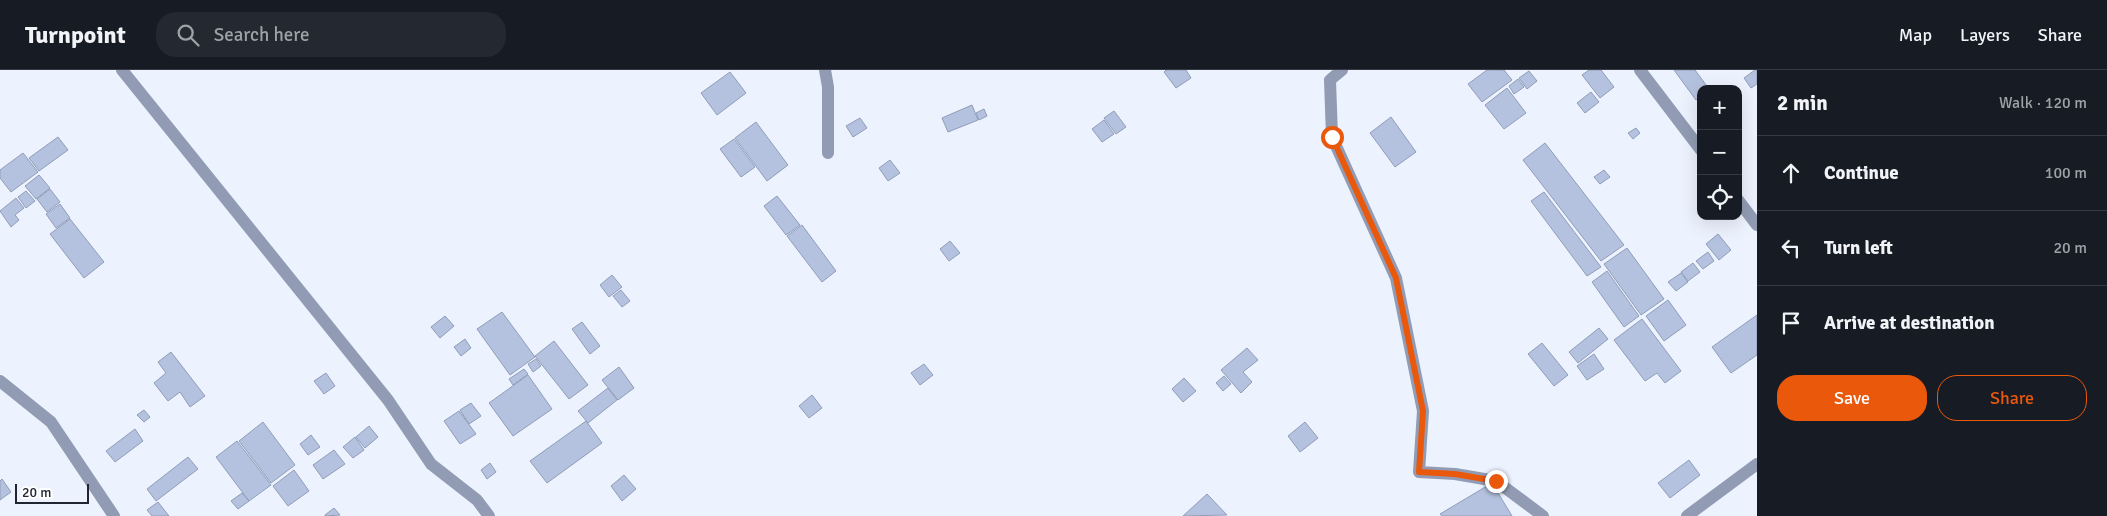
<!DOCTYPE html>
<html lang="en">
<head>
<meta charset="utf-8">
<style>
	body { margin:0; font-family:Signika,sans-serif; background:#242831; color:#f1f3f6 }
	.controls { position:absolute; right:15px; top:15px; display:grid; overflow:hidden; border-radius:10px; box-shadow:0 5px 20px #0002 }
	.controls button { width:45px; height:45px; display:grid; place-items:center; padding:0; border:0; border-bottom:1px solid #363941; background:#171b24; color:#f1f3f6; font:25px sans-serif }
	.scale { position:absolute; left:15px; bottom:12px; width:74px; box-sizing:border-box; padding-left:5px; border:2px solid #202530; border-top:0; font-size:14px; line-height:18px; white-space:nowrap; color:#202530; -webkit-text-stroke:4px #fff; paint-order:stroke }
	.stop { position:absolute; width:15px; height:15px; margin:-11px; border:4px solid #ea580c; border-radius:50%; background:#fff }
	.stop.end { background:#ea580c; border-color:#fff; box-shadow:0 1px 5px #0008 }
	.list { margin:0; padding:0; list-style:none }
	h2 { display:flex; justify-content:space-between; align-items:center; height:65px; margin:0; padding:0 20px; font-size:21px }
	h2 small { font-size:16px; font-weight:400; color:#9ea1a6 }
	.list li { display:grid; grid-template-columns:32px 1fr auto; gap:15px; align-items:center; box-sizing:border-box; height:75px; padding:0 20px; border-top:1px solid #363941 }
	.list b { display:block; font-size:19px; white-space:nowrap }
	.list em { font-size:16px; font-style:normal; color:#9ea1a6 }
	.actions { display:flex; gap:10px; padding:15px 20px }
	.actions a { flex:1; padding:11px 0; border:1px solid #ea580c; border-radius:20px; text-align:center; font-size:18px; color:#ea580c }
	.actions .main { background:#ea580c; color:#fff }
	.icon { flex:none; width:28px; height:28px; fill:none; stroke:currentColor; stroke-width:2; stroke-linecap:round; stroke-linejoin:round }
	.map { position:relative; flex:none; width:1757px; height:446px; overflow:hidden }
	header { display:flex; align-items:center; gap:30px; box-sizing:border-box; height:70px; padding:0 25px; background:#171b24; border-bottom:1px solid #363941 }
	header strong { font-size:24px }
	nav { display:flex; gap:28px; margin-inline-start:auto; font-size:18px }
	.search { width:350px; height:45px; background:#242831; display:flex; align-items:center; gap:12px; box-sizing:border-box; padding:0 18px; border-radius:20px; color:#9ea1a6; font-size:19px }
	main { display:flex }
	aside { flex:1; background:#171b24 }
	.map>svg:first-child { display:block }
	.building { fill:#b5c2df; stroke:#909db9 }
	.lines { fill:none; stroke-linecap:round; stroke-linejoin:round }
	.minor { stroke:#919cb4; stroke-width:12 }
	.route { stroke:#ea580c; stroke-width:6 }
</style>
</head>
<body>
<header>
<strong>Turnpoint</strong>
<div class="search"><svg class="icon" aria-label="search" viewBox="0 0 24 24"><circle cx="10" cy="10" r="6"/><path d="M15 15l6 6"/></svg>Search here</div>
<nav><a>Map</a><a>Layers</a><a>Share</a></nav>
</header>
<main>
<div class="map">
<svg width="1757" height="446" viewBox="0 0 1757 446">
	<rect width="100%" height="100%" fill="#ecf2fe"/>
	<g class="building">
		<path d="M1166 0H1186L1191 8 1176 18 1164 2Z"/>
		<path d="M1487 0H1504L1512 10 1482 32 1468 14Z"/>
		<path d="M1589 0H1601L1614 17 1600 28 1582 5Z"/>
		<path d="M1674 0H1695L1709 19H1701V27L1696 30Z"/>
		<path d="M1755 0H1757V14L1751 18 1744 8Z"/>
		<path d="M1529 1 1537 11 1527 19 1519 8Z"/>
		<path d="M730 2 746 23 717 45 701 23Z"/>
		<path d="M1518 9 1524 17 1514 24 1509 16Z"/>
		<path d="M1507 18 1526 43 1504 59 1485 35Z"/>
		<path d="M1591 22 1599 32 1585 43 1577 33Z"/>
		<path d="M972 35 978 50 948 62 942 48Z"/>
		<path d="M984 39 987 46 979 50 976 43Z"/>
		<path d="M1114 41 1126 57 1116 64 1104 48Z"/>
		<path d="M1391 47 1416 82 1395 97 1370 63Z"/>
		<path d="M860 48 867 58 853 67 846 56Z"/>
		<path d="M1104 50 1114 64 1102 72 1092 59Z"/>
		<path d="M756 52 788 95 767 111 735 68Z"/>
		<path d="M1636 58 1640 63 1633 69 1628 63Z"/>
		<path d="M58 67 68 80 39 101 29 88Z"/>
		<path d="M734 69 755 97 741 107 720 79Z"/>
		<path d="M1545 73 1624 175 1601 191 1523 90Z"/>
		<path d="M23 83 38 102 11 122 0 108V100Z"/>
		<path d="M890 90 900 103 888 111 879 98Z"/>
		<path d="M1604 100 1610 107 1600 114 1594 107Z"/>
		<path d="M39 105 50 118 36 129 25 116Z"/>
		<path d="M50 119 60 132 47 142 37 129Z"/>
		<path d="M26 121 35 131 26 138 18 127Z"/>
		<path d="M1544 122 1601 197 1587 206 1531 131Z"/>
		<path d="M777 126 800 155 786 165 764 136Z"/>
		<path d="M16 128 24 138 15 145 19 150 11 157 0 141Z"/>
		<path d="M60 134 70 148 56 158 46 144Z"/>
		<path d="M70 149 104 192 84 208 50 164Z"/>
		<path d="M802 155 836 201 822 212 787 166Z"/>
		<path d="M1718 164 1731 180 1719 190 1706 174Z"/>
		<path d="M950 171 960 183 949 191 940 179Z"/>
		<path d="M1627 178 1664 229 1641 245 1604 194Z"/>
		<path d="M1708 182 1714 191 1703 199 1696 191Z"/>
		<path d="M1693 193 1700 202 1688 211 1681 202Z"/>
		<path d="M1607 201 1639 246 1624 257 1592 212Z"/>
		<path d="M1681 203 1688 212 1676 221 1668 212Z"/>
		<path d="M612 205 622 217 609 227 600 215Z"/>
		<path d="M621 220 630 231 622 237 613 226Z"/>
		<path d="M1668 230 1686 255 1664 271 1646 246Z"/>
		<path d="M502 242 535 287 510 305 477 259Z"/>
		<path d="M1757 245V285L1731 303 1712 277Z"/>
		<path d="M445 246 454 256 440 268 431 257Z"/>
		<path d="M1642 249 1681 301 1665 313 1657 303 1645 311 1614 270Z"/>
		<path d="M582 252 600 276 590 284 572 259Z"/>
		<path d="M1599 258 1608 269 1578 293 1569 282Z"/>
		<path d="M465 269 471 278 461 286 454 277Z"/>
		<path d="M554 271 588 315 569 329 535 286Z"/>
		<path d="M1542 273 1568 305 1554 316 1528 284Z"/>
		<path d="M1247 278 1258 290 1243 302 1252 312 1241 323 1221 300Z"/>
		<path d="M171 282 205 326 190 337 180 322 168 331 154 313 166 303 158 292Z"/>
		<path d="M1594 284 1604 299 1587 310 1577 296Z"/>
		<path d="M536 289 541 296 533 302 528 294Z"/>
		<path d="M924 294 933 305 920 315 911 303Z"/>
		<path d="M619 297 634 318 618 330 602 310Z"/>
		<path d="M524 299 528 304 513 315 509 309Z"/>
		<path d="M326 303 335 316 324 324 314 311Z"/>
		<path d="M528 305 552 339 513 366 489 333Z"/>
		<path d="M1224 306 1231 314 1223 321 1216 313Z"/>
		<path d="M1184 308 1196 321 1183 332 1172 319Z"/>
		<path d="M608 318 617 330 588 353 578 341Z"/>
		<path d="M812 325 822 338 809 348 799 336Z"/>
		<path d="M471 333 481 346 469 354 460 340Z"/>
		<path d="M144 340 150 347 144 352 137 345Z"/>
		<path d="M459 341 476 364 460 374 444 351Z"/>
		<path d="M586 351 602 373 547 413 530 391Z"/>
		<path d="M263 352 295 395 271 413 239 371Z"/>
		<path d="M1305 352 1318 368 1300 382 1288 366Z"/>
		<path d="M369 356 378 367 365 378 356 367Z"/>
		<path d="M135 359 143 371 115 392 106 381Z"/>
		<path d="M311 365 320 377 308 385 300 374Z"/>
		<path d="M355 367 364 380 353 388 343 377Z"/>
		<path d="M237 371 271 415 249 431 216 387Z"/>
		<path d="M334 380 345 394 323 409 313 395Z"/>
		<path d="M188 387 198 399 156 431 147 419Z"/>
		<path d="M1689 390 1700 405 1670 428 1658 413Z"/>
		<path d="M490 393 496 402 487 409 481 400Z"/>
		<path d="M294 400 309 421 288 436 273 416Z"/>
		<path d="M624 405 636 419 622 431 611 416Z"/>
		<path d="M2 409 11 422 0 430V411Z"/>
		<path d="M1492 413 1512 446H1442L1440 444Z"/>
		<path d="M242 423 249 431 238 439 231 431Z"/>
		<path d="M1207 424 1227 445 1183 446Z"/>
		<path d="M158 432 169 446H152L147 440Z"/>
		<path d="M334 438 340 445 325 446V445Z"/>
	</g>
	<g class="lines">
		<g class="minor">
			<path d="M122 0 388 330 431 394 477 430 489 446"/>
			<path d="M825 0 828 17V83"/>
			<path d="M1342 0 1330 10 1332 67 1396 208 1423 341 1419 402 1455 404 1496 411 1543 446"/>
			<path d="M1640 0 1701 80"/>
			<path d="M1738 130 1757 155"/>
			<path d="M0 311 51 352 114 446"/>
			<path d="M1687 446 1757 394"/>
		</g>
	</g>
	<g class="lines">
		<path class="route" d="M1332 67 1396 208 1423 341 1419 402 1455 404 1496 411"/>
	</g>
</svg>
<div class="controls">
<button>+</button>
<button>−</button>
<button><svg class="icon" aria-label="locate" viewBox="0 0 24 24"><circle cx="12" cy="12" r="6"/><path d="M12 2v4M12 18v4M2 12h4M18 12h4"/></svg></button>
</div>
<div class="scale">20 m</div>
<div class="stop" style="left:1332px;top:67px"></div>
<div class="stop end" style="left:1496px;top:411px"></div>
</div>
<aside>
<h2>2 min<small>Walk · 120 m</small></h2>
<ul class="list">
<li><svg class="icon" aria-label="ahead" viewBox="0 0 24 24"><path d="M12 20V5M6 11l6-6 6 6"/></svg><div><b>Continue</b></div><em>100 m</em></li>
<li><svg class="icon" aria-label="left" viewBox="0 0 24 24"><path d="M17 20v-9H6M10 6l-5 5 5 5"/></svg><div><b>Turn left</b></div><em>20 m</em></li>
<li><svg class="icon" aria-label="arrive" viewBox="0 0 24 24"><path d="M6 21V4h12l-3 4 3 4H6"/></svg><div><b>Arrive at destination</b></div></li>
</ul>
<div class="actions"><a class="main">Save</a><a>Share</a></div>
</aside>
</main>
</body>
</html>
